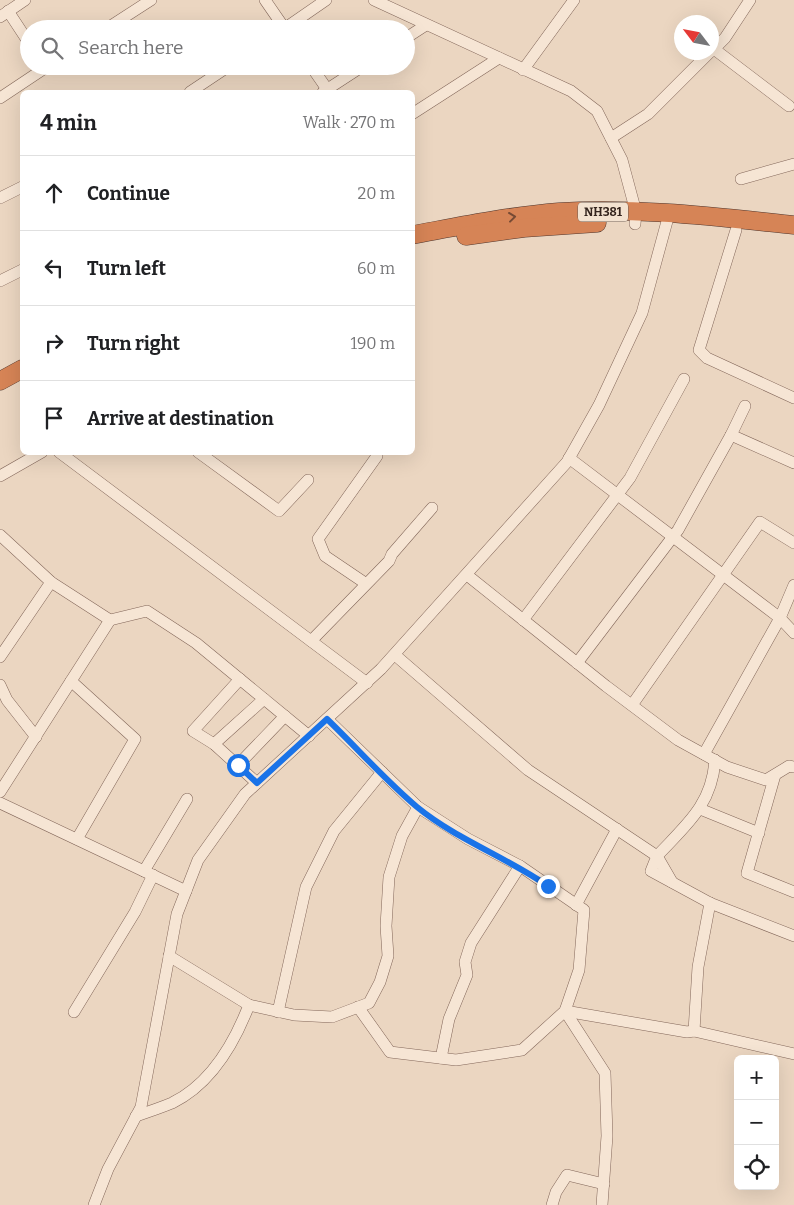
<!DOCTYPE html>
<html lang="en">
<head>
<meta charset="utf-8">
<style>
	body { margin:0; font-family:Bitter,serif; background:#f6f6f6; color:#202124 }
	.controls { position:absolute; right:15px; bottom:15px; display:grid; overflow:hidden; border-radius:8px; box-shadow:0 5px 20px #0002 }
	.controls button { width:45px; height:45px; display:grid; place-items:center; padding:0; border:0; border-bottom:1px solid #e0e0e0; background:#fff; color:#202124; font:25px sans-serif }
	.compass { position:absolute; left:674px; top:15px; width:45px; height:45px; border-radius:50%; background:#fff; box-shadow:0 5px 20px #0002; rotate:302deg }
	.stop { position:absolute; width:15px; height:15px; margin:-11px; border:4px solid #1a73e8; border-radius:50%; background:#fff }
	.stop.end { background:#1a73e8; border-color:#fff; box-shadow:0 1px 5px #0008 }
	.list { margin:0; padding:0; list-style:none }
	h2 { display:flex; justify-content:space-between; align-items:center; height:65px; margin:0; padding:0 20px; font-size:21px }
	h2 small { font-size:16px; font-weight:400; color:#757577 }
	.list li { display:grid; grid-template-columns:32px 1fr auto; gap:15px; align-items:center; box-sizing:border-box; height:75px; padding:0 20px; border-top:1px solid #e0e0e0 }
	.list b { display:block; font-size:19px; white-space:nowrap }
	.list em { font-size:16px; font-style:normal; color:#757577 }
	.icon { flex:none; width:28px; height:28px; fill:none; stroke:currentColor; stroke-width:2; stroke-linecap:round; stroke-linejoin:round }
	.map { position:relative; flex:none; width:794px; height:1205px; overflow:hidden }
	.search { position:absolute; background:#fff; box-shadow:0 5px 20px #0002; left:20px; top:20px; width:395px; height:55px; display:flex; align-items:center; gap:12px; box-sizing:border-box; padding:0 18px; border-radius:28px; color:#757577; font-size:19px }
	.panel { position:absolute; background:#fff; box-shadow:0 5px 20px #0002; left:20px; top:90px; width:395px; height:365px; border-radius:8px }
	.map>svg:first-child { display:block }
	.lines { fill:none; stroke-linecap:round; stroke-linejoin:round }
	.minor-casing { stroke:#83675a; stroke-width:12 }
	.highway-casing { stroke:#51372e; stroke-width:19 }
	.minor { stroke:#f6e5d4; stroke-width:11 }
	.highway { stroke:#d68456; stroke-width:18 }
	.oneway { stroke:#754a34 }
	.route { stroke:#1a73e8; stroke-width:6 }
	.labels { text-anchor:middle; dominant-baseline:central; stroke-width:5; stroke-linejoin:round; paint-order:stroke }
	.shield { fill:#f3e2d0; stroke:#6d5d53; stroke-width:1 }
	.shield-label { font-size:12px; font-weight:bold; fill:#34241d }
</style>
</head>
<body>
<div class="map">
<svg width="794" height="1205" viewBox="0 0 794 1205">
	<rect width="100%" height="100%" fill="#ebd6c1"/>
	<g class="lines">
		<g class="minor-casing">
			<g id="minor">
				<path d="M265 0 285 29"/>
				<path d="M374 0 571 91 597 111 622 160 636 212 635 224"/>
				<path d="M8 11 29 43"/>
				<path d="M0 17 25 0"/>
				<path d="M106 29 151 0"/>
				<path d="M284 29 326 0"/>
				<path d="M406 38 426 25"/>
				<path d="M714 49 789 106"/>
				<path d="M712 51 725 38 750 0"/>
				<path d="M311 66 329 92"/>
				<path d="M523 70 574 0"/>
				<path d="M190 92 229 66"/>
				<path d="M323 92 363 66"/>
				<path d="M0 98 48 66"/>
				<path d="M412 114 499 58"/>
				<path d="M611 138 648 114 710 52"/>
				<path d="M741 179 794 164"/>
				<path d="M0 198 22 187"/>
				<path d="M736 230 699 350 707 358 794 398"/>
				<path d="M0 281 22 270"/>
				<path d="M731 435 794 463"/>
				<path d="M59 452 367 683"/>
				<path d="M198 452 279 511 308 480"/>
				<path d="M569 458 780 618 794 633"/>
				<path d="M0 476 42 452"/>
				<path d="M0 535 51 582 110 620 147 611 196 643 309 736"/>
				<path d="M467 575 606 686 678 740 727 767 766 780 789 766 794 767"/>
				<path d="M365 583 325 556 318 539 377 456V452"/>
				<path d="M523 620 630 478 684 379"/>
				<path d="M311 641 389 561 392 554 432 508"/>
				<path d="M395 655 528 770 657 856 651 871 710 903 794 936"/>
				<path d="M0 657 51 582"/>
				<path d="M577 663 678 530 731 435 745 406"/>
				<path d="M240 679 193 731 214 744 257 783"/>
				<path d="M71 681 135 739 77 839"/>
				<path d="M0 685 7 700 36 737"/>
				<path d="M632 705 760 522 794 543"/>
				<path d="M214 744 264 699"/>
				<path d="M704 754 780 618 794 585"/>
				<path d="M238 765 285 716"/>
				<path d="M775 775 747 873 794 892"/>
				<path d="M0 792 110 620"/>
				<path d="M0 803 186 891"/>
				<path d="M700 809 759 833"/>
				<path d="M144 871 187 799"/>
				<path d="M672 882 657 856C686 825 712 805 715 760"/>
				<path d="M576 905 617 829"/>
				<path d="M249 1005 294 1015 332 1017 369 1003 380 982 388 956 386 926 389 877 402 836 418 807 327 719"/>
				<path d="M358 1007 390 1052 456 1060 522 1050 565 1011 579 970 584 910 520 866 468 839 418 807"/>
				<path d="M565 1011 687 1032 694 1031 794 1054"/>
				<path d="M565 1011 605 1073 607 1136 602 1205"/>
				<path d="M74 1012 135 912 153 875"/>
				<path d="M278 1012 306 887 334 831 382 772"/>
				<path d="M694 1031 698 967 710 903"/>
				<path d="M441 1058 449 1019 467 975 465 962 471 943 520 866"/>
				<path d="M136 1116C148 1112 160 1108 172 1103 211 1084 234 1044 249 1005L169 956"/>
				<path d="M94 1205 108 1169 141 1107 177 914 198 860 245 794 381 669 567 462 599 405 642 313 669 214"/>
				<path d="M552 1205 556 1192 567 1175 604 1184"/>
			</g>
		</g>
		<g class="highway-casing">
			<g id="highway">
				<path d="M412 235C461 226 509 216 559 212 637 207 717 217 794 225"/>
				<path d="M466 236 524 228 597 223"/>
				<path d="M0 381 22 369"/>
			</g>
		</g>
		<use href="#minor" class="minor"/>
		<use href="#highway" class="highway"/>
	</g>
	<defs><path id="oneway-chevron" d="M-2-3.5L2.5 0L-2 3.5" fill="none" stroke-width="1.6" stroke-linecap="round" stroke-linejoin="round" transform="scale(1.25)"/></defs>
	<use class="oneway" href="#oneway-chevron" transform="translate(512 217) rotate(-7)"/>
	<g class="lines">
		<path class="route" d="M238 765 257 783 327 719C357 748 385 780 417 807 456 839 506 857 548 886"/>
	</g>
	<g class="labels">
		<rect class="shield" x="578" y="202.5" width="50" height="19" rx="4"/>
		<g class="shield-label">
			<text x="603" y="212">NH381</text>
		</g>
	</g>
</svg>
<div class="controls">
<button>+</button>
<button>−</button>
<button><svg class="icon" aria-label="locate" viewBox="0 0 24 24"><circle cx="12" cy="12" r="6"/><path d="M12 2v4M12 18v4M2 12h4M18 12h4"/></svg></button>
</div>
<svg class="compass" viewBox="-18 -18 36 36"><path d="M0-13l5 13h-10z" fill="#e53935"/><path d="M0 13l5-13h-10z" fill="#757577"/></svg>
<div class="stop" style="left:238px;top:765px"></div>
<div class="stop end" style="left:548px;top:886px"></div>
<div class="search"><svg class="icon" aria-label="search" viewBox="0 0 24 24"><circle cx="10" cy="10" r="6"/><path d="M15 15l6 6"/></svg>Search here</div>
<section class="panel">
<h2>4 min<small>Walk · 270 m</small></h2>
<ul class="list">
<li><svg class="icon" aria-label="ahead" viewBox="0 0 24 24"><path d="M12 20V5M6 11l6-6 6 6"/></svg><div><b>Continue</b></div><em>20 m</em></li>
<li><svg class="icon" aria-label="left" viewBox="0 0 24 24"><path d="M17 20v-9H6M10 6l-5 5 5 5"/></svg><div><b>Turn left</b></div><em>60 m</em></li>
<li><svg class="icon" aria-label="right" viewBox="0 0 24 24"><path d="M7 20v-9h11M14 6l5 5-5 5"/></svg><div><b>Turn right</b></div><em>190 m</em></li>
<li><svg class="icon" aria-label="arrive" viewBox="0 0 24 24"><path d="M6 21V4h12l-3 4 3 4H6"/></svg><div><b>Arrive at destination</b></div></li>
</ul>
</section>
</div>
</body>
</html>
